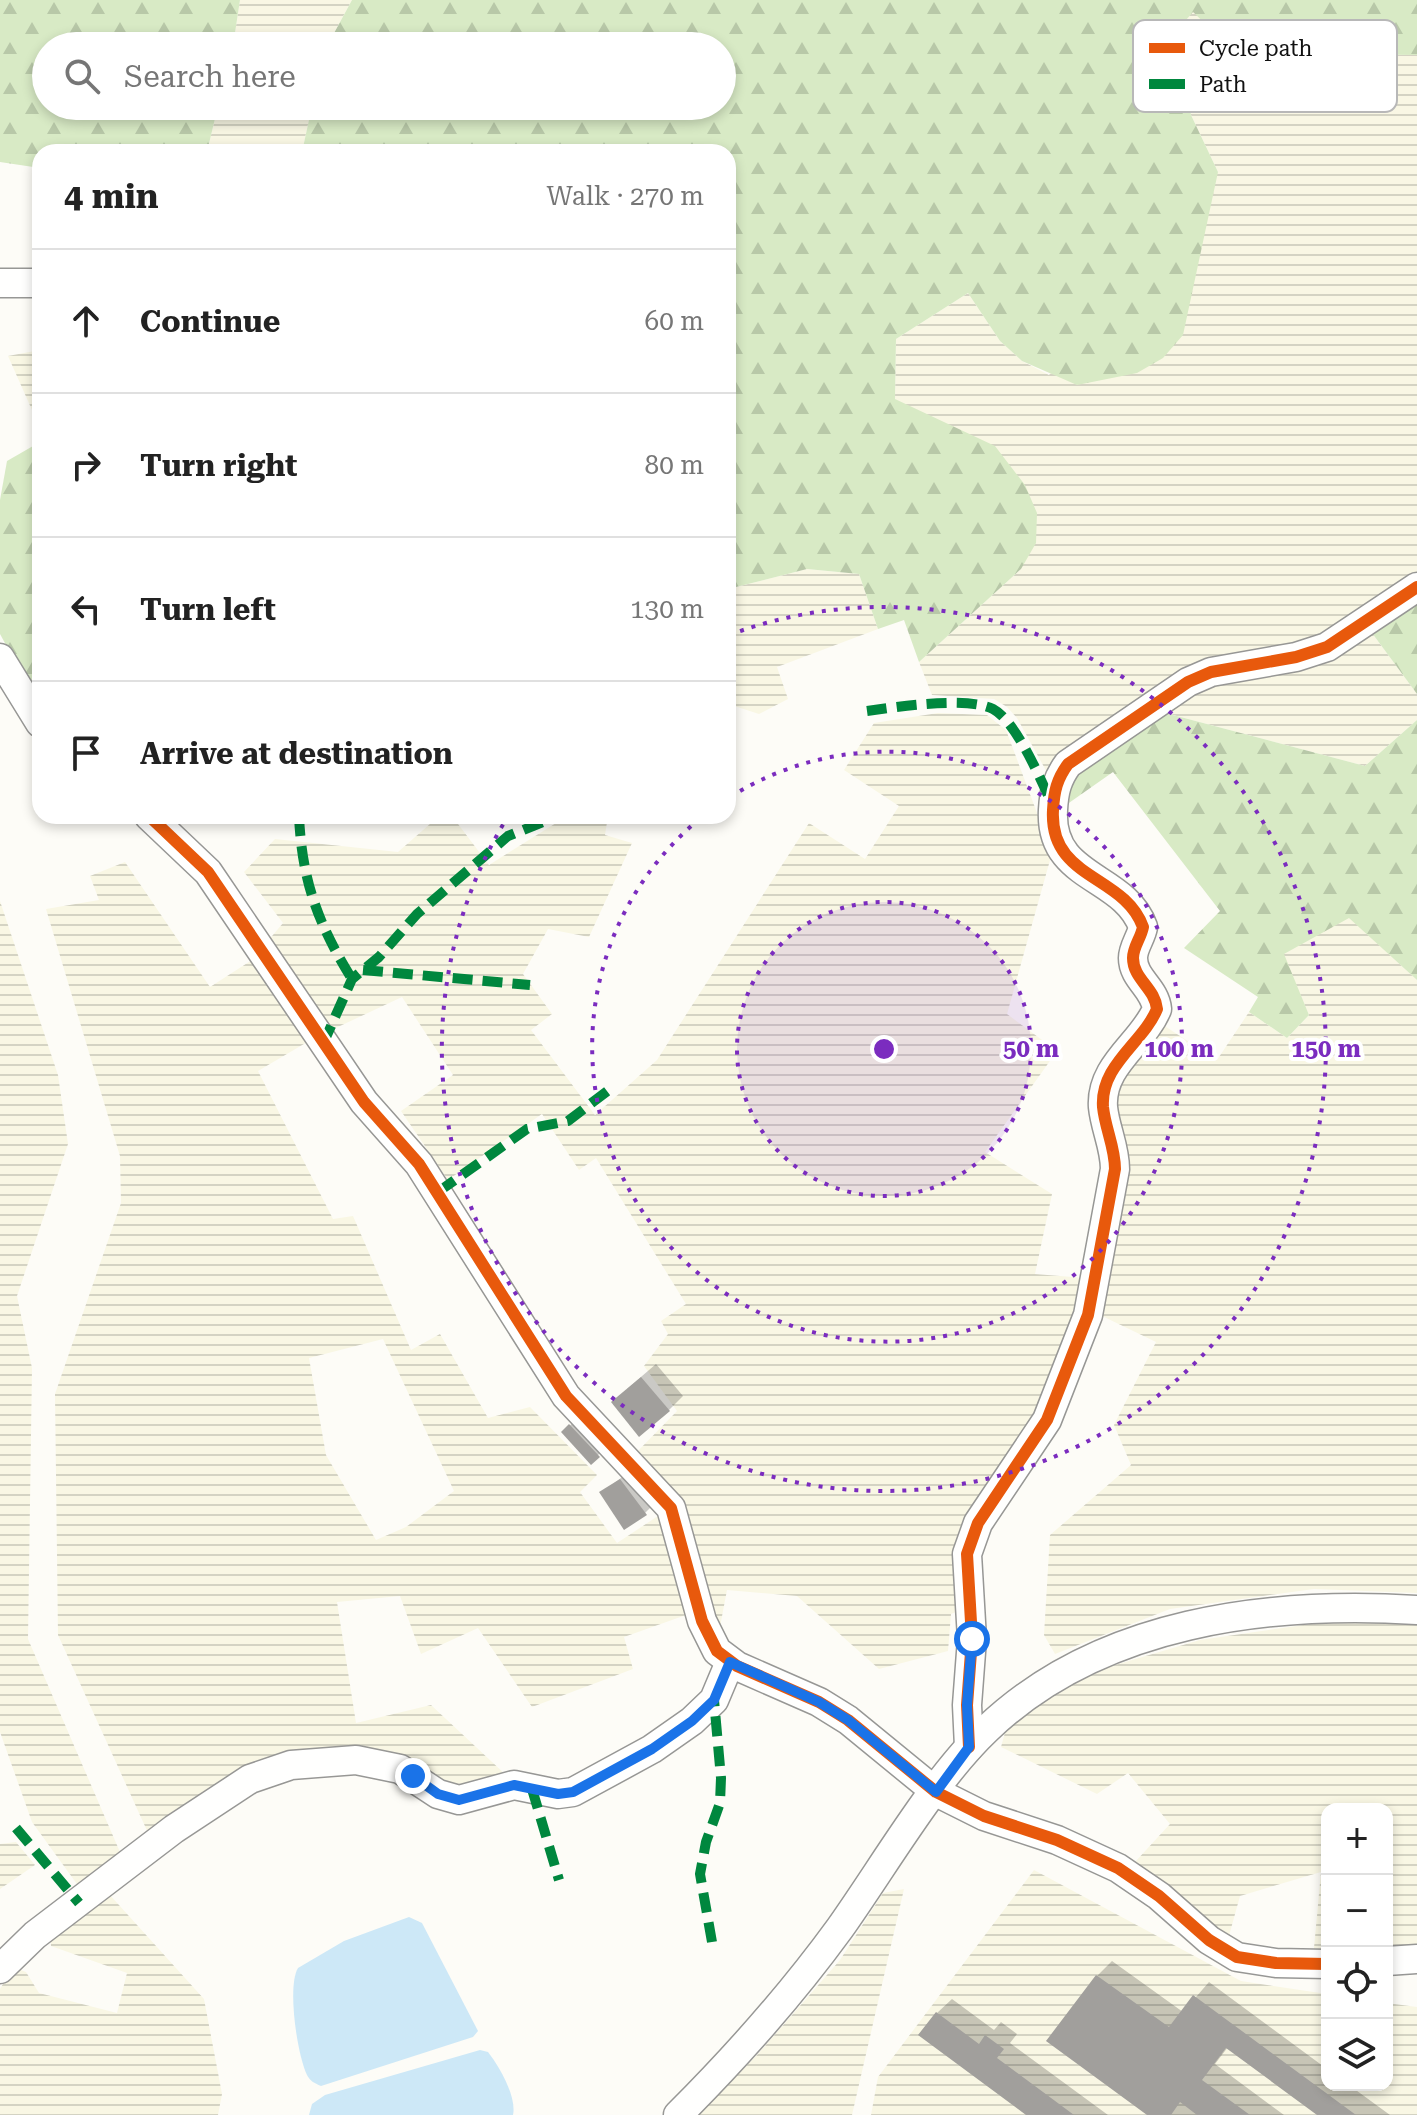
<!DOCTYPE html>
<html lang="en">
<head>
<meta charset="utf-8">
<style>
	body { margin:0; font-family:"Roboto Serif",serif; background:#f6f6f6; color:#222 }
	.controls { position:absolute; right:24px; bottom:24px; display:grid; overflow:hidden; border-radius:16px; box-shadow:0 4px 12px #0003 }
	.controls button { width:72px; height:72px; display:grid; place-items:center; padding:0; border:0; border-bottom:2px solid #e0e0e0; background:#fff; color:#222; font:40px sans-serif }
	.stop { position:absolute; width:24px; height:24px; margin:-18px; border:6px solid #1a73e8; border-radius:50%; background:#fff }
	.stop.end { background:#1a73e8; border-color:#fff; box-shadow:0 2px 8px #0008 }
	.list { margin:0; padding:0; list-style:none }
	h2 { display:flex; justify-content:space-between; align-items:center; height:104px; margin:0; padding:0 32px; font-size:34px }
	h2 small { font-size:26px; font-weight:400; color:#767676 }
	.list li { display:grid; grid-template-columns:52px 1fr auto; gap:24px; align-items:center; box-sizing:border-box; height:144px; padding:0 32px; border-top:2px solid #e0e0e0 }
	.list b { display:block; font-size:30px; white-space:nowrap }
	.list em { font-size:26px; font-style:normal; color:#767676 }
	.icon { flex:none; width:44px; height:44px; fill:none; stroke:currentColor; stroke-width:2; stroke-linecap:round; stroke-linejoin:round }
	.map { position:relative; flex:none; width:1417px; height:2115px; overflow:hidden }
	.search { position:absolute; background:#fff; box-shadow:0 4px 12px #0003; left:32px; top:32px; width:704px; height:88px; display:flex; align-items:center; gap:20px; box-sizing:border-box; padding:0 28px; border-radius:44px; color:#767676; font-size:30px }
	.panel { position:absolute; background:#fff; box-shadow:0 4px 12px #0003; left:32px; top:144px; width:704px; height:680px; border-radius:24px }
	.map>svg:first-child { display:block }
	.farmland { fill:url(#farmland-rules); fill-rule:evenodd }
	.forest { fill:url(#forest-firs) }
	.water { fill:#cde8f7 }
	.shadow { fill:#0003 }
	.building { fill:#a19f9c }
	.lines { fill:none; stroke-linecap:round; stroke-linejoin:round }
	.minor-casing { stroke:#979795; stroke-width:31 }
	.minor { stroke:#fffffe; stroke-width:28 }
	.quiet { stroke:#00873e; stroke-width:10; stroke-dasharray:20 10; stroke-linecap:butt }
	.cycleway-casing { stroke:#fff; stroke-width:17 }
	.cycleway { stroke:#e8590c; stroke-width:12 }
	.route { stroke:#1a73e8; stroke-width:10 }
	.ring { fill:none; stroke:#7b2cbf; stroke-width:4; stroke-dasharray:4 8 }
	.key { fill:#fff; stroke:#b8b8b8; stroke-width:2 }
	.key-label { font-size:22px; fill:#111 }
	.centre { fill:#7b2cbf; stroke:#fff; stroke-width:4 }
	.ring-label { font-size:24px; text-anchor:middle; font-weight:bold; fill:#7b2cbf; stroke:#fff; stroke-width:8; stroke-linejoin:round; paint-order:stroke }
</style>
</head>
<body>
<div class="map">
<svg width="1417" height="2115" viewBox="0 0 1417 2115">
	<defs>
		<pattern id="farmland-rules" width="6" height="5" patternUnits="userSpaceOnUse" patternTransform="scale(2)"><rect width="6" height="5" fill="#f9f7e4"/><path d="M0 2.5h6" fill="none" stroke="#d4d3c3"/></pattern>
		<pattern id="forest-firs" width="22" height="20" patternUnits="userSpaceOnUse" patternTransform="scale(2)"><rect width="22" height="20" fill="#d8eac5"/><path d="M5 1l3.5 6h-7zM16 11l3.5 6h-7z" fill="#b8c8a8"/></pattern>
	</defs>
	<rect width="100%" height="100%" fill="#fdfcf7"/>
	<g class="farmland">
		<path d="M240 0H352L327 46H233Z"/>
		<path d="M1193 11 1222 40 1283 60 1313 54 1417 55V573L1358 614 1417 694V720L1365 766 1173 715 1152 701 1049 776 1017 718 1007 707 994 699 932 695 919 662 1021 569 895 399 896 339 968 293 1000 341 1022 361 1049 375 1218 172 1191 115 1179 28Z"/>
		<path d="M218 106H312L302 152H207Z"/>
		<path d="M40 350V428L8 356Z"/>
		<path d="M807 569 859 574 878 629 777 667 788 699 759 714 728 704V589Z"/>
		<path d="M938 713 987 715 1006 730 1052 853 1007 1014 1057 1051 985 1152 1052 1194 1035 1274 1085 1278 1045 1405 980 1507 963 1609 951 1614 948 1651 879 1669 797 1596 727 1590 719 1632 634 1455 677 1411 644 1366 668 1334 661 1321 686 1304 596 1158 579 1170 542 1114 448 1180 401 1111 453 1075 402 997 325 1033 262 948 283 923 244 872 275 839 398 852 439 816H452L489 865 556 823 608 816 605 835 632 843 589 937 548 929 523 974 552 1014 531 1030 595 1115 657 1060 809 823 865 859 899 806 844 770 874 723Z"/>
		<path d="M125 862 210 987 252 960 309 1041 258 1071 333 1219 353 1216 411 1350 440 1334 488 1418 530 1407 597 1475 580 1492 617 1543 661 1514 686 1615 624 1637 633 1669 532 1707 478 1628 421 1654 400 1596 337 1602 356 1723 431 1705 506 1775 462 1795 299 1752 149 1835 58 1635 55 1394 121 1203 120 1156 46 909 99 900 90 876ZM383 1339 454 1491 406 1527 376 1540 326 1455 309 1358Z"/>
		<path d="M0 901 58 1075 68 1144 17 1296 32 1368 28 1639 123 1859 82 1891 32 1822 0 1732Z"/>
		<path d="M1349 917 1417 980V1593L1314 1589 1170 1609 1055 1654 1044 1635 1050 1535 1131 1465 1114 1425 1156 1342 1100 1315 1129 1170 1114 1117 1113 1093 1160 1023 1217 1060 1249 1012 1287 1038 1309 1015 1283 954Z"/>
		<path d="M1417 1620V1950L1387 1952V1809H1327V1958L1313 1959 1321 1872 1240 1896 1227 1943 1200 1926 1135 1862 1170 1824 1128 1773 1097 1794 1001 1747 1006 1729 1061 1689 1098 1670 1200 1640 1331 1621Z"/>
		<path d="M16 1842 35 1865 0 1889V1844Z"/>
		<path d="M1034 1870 1241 1981 1327 1994V2085H1387V2003L1417 2007V2115H871L878 2077Z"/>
		<path d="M904 1889 852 2115H698L758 2054 840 1960 883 1893Z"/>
		<path d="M109 1894 204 1999 222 2094 218 2115H0V1989L13 1967 26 1972 39 1993 117 2013 127 1973 51 1946 50 1932Z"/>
	</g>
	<g class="forest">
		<path d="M0 0H240L233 46H46V106H218L207 152H40V168L0 162Z"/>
		<path d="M352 0H1417V55L1313 54 1283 61 1222 40 1193 12 1179 28 1191 115 1218 172 1183 335 1163 358 1137 373 1077 385 1022 361 1000 341 968 293 896 339 895 399 995 446 1025 485 1037 513 1036 543 1021 569 919 662 904 620 878 629 859 574 807 569 728 589V152H302L312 106H722V46H327Z"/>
		<path d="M40 442V707L0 634V500L7 461Z"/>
		<path d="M1417 573V694L1358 614Z"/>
		<path d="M1162 708 1173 715 1365 766 1417 720V980L1349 918 1284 954 1309 1015 1287 1038 1249 1012 1258 997 1184 948 1220 911 1113 772 1066 805 1065 783Z"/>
	</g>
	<g class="water">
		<path d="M409 1917 422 1923 478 2031 473 2037 321 2086C314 2083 310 2081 307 2075 297 2054 287 1986 298 1968L344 1941Z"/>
		<path d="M480 2050 488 2052C499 2066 517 2097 513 2115H309L312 2104 325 2095Z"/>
	</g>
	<g class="shadow">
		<path d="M656 1364 683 1396 669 1410 627 1389Z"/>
		<path d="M579 1417 607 1446 591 1462 563 1432Z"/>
		<path d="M630 1471 654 1504 645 1513 604 1491Z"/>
		<path d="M1112 1961 1183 2012 1209 1982 1327 2069V2085H1349L1390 2115H1320L1228 2047 1215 2064 1284 2115H1151L1097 1976Z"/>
		<path d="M952 1999 994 2030 1001 2022 1017 2034 1010 2043 1108 2115H1029L937 2013Z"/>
	</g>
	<g class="building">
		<path d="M641 1377 670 1411 639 1437 611 1402Z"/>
		<path d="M569 1424 600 1457 591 1465 561 1432Z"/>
		<path d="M620 1479 647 1515 624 1530 599 1492Z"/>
		<path d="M1096 1975 1169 2027 1193 1995 1356 2115H1317L1226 2048 1202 2080 1250 2115H1197L1180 2102 1171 2115H1147L1046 2041Z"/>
		<path d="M936 2012 979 2044 985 2035 1004 2049 997 2058 1074 2115H1026L918 2035Z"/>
	</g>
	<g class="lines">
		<g class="minor-casing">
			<g id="minor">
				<path d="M0 283H40"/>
				<path d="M0 658 40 723"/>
				<path d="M149 816 208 872 364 1102 419 1164 566 1396 671 1508 702 1621 717 1651 737 1666 819 1702 848 1720 936 1792 984 1816 1057 1840 1118 1868 1159 1896 1209 1940 1237 1957 1276 1963 1327 1964"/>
				<path d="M969 1747 967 1705 972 1639 967 1554 978 1523 1047 1420 1088 1315 1115 1169C1115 1147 1105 1128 1103 1107 1100 1065 1143 1043 1157 1009 1155 988 1133 979 1133 958 1133 947 1141 938 1143 927 1124 874 1049 880 1053 810 1054 791 1057 779 1068 764L1188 682 1211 672 1296 657 1327 647 1417 587"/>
				<path d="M1387 1961 1417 1959"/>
				<path d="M0 1969 35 1935 174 1829 250 1779 291 1765 356 1760 400 1769 438 1794 459 1800 514 1785 558 1794 573 1792 652 1749 692 1721 714 1700 730 1662"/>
				<path d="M678 2115C736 2057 792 1994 840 1928 884 1866 934 1779 987 1729 1100 1621 1268 1601 1417 1610"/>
			</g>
		</g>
		<use href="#minor" class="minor"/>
		<g class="quiet">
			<path d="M867 711C896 707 967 696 993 709 1016 721 1041 780 1052 804"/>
			<path d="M299 816C302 881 318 924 352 979"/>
			<path d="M363 970 530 985"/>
			<path d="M323 1044 352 979 379 957 417 914 508 836 558 816"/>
			<path d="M438 1192 527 1129 568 1121 610 1089"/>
			<path d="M532 1789 559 1880"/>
			<path d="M16 1828 79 1903"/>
			<path d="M712 1942 700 1874 706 1842 720 1803 721 1778 714 1700"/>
		</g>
		<g class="cycleway-casing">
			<g id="cycleway">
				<path d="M149 816 208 872 364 1102 419 1164 566 1396 671 1508 702 1621 717 1651 737 1666 819 1702 848 1720 936 1792 984 1816 1057 1840 1118 1868 1159 1896 1209 1940 1237 1957 1276 1963 1327 1964"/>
				<path d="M969 1747 967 1705 972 1639 967 1554 978 1523 1047 1420 1088 1315 1115 1169C1115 1147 1105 1128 1103 1107 1100 1065 1143 1043 1157 1009 1155 988 1133 979 1133 958 1133 947 1141 938 1143 927 1124 874 1049 880 1053 810 1054 791 1057 779 1068 764L1188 682 1211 672 1296 657 1327 647 1417 587"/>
			</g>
		</g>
		<use href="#cycleway" class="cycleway"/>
	</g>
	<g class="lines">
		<path class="route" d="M413 1776 438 1794 459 1800 514 1785 558 1794 573 1792 652 1749 692 1721 714 1700 730 1662 819 1702 848 1720 936 1792 969 1747 967 1705 972 1639"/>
	</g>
	<circle cx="884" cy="1049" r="147" fill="#7b2cbf" fill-opacity=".12"/>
	<g class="ring">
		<circle cx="884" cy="1049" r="147"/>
		<path d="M730 797A295 295 0 1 1 702 817"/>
		<path d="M729 635A442 442 0 1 1 507 818"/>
	</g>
	<rect x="1133" y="20" width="264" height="92" rx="12" class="key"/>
	<rect x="1149" y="43" width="36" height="10" fill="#e8590c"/>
	<rect x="1149" y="79" width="36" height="10" fill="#00873e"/>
	<g class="key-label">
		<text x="1199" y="56">Cycle path</text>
		<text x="1199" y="92">Path</text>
	</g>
	<circle cx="884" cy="1049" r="12" class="centre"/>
	<g class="ring-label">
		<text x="1031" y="1057">50 m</text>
		<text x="1179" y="1057">100 m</text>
		<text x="1326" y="1057">150 m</text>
	</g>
</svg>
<div class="controls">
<button>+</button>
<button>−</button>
<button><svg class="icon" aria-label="locate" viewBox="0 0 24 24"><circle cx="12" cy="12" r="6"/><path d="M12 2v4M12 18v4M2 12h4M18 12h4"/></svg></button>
<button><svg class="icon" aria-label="layers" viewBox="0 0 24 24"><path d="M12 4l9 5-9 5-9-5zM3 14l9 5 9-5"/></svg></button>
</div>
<div class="stop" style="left:972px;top:1639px"></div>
<div class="stop end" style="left:413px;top:1776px"></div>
<div class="search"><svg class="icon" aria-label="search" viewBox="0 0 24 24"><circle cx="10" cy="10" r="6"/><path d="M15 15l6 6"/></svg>Search here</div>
<section class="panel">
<h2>4 min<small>Walk · 270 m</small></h2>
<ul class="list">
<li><svg class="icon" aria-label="ahead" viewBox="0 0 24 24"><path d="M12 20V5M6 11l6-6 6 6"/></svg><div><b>Continue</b></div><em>60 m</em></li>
<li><svg class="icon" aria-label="right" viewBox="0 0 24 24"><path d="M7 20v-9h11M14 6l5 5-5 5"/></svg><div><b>Turn right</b></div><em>80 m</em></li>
<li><svg class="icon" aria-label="left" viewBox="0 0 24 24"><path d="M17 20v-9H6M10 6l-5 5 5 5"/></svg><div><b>Turn left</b></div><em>130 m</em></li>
<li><svg class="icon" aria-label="arrive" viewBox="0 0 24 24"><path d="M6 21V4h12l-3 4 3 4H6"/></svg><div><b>Arrive at destination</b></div></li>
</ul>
</section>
</div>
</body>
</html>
